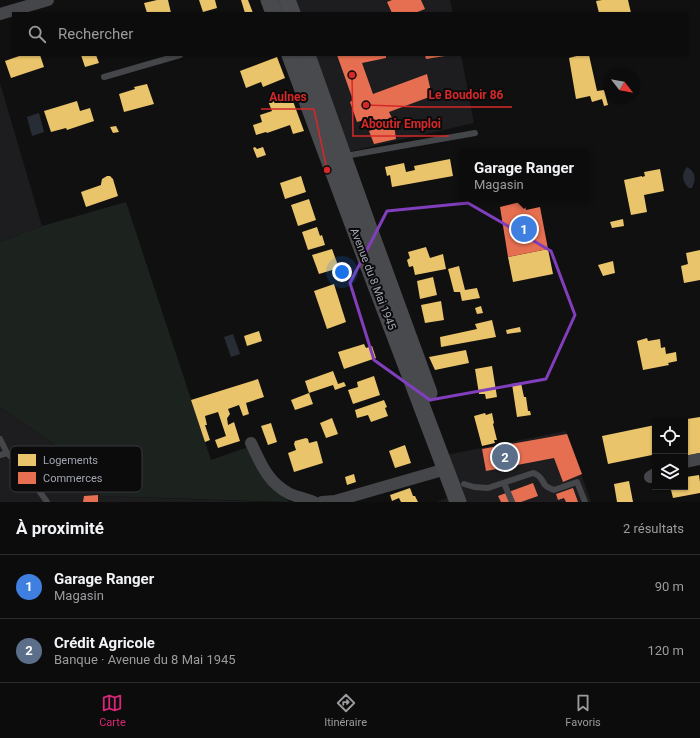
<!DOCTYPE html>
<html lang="fr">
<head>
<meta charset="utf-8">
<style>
	body { margin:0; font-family:Roboto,sans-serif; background:#151516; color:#f1f3f6 }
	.controls { position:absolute; right:12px; bottom:12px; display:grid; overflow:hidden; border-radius:0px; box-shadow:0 1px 3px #0004 }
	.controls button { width:36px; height:36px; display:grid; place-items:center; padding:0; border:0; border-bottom:1px solid #2c2c2e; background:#0c0c0d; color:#f1f3f6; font:20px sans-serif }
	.compass { position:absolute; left:604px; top:68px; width:36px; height:36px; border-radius:50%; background:#0c0c0d; box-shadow:0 1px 3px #0004; rotate:121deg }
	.you { position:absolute; left:342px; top:272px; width:14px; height:14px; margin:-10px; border:3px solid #fff; border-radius:50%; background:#1a73e8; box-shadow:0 0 0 6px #1a73e833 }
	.badge { display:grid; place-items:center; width:26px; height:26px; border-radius:50%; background:#db2777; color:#fff; font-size:13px; font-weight:700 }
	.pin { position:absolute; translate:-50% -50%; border:2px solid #fff; box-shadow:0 1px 4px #0006 }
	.popup { position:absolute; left:459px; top:149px; width:130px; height:52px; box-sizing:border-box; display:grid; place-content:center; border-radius:0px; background:#0c0c0d; filter:drop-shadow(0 1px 3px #0005); font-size:13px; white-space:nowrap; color:#9a9b9d }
	.popup b { font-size:15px; color:#f1f3f6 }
	.popup::after { content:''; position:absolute; left:50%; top:100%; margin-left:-8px; border:8px solid transparent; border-top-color:#0c0c0d }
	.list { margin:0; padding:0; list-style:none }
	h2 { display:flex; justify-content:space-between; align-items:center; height:52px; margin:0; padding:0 16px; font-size:17px }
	h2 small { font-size:13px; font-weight:400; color:#9a9b9d }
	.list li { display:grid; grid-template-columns:26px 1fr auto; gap:12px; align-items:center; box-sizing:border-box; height:64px; padding:0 16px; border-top:1px solid #2c2c2e }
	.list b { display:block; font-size:15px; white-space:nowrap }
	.list p { margin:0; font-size:13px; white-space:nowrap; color:#9a9b9d }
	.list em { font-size:13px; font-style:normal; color:#9a9b9d }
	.icon { flex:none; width:22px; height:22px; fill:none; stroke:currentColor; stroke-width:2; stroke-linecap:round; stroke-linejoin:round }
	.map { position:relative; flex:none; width:700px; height:502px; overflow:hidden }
	.search { position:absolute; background:#0c0c0d; box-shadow:0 1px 3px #0004; left:12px; right:12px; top:12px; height:44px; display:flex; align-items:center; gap:10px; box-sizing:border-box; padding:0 14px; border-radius:0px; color:#9a9b9d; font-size:15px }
	.sheet { height:180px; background:#0c0c0d }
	nav { display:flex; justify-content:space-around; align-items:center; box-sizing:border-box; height:56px; border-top:1px solid #2c2c2e; background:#0c0c0d; font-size:11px; color:#9a9b9d }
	nav a { display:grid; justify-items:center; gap:2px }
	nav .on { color:#db2777 }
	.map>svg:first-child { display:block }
	.built { fill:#1d1d1f }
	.green { fill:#1c221e }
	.water { fill:#282d35 }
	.homes { fill:#e9c46a }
	.shops { fill:#e76f51 }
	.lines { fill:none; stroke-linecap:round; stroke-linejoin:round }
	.lane { stroke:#454649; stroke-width:6 }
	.street { stroke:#454649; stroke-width:12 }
	.secondary { stroke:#494a4d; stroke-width:17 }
	.marked { fill:none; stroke:#813ebd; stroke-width:3; stroke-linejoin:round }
	.labels { text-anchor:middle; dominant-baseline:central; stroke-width:4; stroke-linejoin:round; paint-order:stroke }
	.street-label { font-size:11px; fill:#a1a4b1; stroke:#0b0b0c }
	.key { fill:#0b0b0c; stroke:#38393e; stroke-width:1 }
	.key-label { font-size:11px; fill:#a1a4b1 }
	.leader { fill:none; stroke:#d62828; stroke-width:1.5 }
	.callout-dot { fill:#d62828; stroke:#0b0b0c; stroke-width:1.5 }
	.callout-label { font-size:12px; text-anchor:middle; font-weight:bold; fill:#d62828; stroke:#0b0b0c; stroke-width:4; stroke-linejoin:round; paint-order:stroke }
</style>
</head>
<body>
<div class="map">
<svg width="700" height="502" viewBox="0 0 700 502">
	<rect width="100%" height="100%" fill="#101011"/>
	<g class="built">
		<path d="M274 0H450L453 13H279Z"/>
		<path d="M295 55H461L474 123 334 155Z"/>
		<path d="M0 83 42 226 0 242Z"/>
		<path d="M0 407 76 459 100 496 267 502H0Z"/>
		<path d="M566 431 591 502H436L461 493 446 455Z"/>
	</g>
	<path class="green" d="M126 202 211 460 248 447 261 475 289 502 100 496 76 459 0 407V242L42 226Z"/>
	<g class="water">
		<path d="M39 113 44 132 32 136 27 117Z"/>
		<path d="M687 167C696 172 696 179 692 188H689C682 182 681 174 687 167Z"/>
		<path d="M233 334 240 354 231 357 224 337Z"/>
	</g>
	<g class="homes">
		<path d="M157 0H168L171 13H147L144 3Z"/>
		<path d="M199 0H215L217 8 203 12Z"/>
		<path d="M241 0H248L253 13H245Z"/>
		<path d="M602 0H628L631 13H599L596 1Z"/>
		<path d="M22 55H40L44 67 11 78 5 61Z"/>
		<path d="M81 55H96L99 63 85 67Z"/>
		<path d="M580 55H589L597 91 604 90 608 105 604 106 602 99 592 102 590 96 576 99 569 58Z"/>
		<path d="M277 57 285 78 263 87 261 82 246 88 240 71Z"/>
		<path d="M147 84 154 104 124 112 119 94 135 89 134 87Z"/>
		<path d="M290 93 304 131 293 134 290 125 267 133 266 132 256 135 253 125 262 122 260 115 272 111 268 101Z"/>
		<path d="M77 101 80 111 90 108 94 121 67 130 66 128 51 132 44 111Z"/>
		<path d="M116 126 119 132 113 133 110 127Z"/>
		<path d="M255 147 257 149 263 147 266 155 257 158 253 148Z"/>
		<path d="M450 159 453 176 392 187 390 175 387 176 385 167 404 163 406 172 415 170 414 166Z"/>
		<path d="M660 169 664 191 644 195 647 212 631 215 624 180 642 176V177L645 176 644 172Z"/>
		<path d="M107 176H110L113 179 118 196 86 207 81 192 101 185V184L102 179Z"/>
		<path d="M301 176 306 192 285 199 280 183Z"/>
		<path d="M309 199 316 220 298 226 291 205Z"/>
		<path d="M623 219 624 226 612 228 610 222Z"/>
		<path d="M317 227 320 236 322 235 325 245 308 250 302 232Z"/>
		<path d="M426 247 430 258 443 254 446 269 415 275 413 266 409 267 407 260 410 258 408 252Z"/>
		<path d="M332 249 339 268 319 274 312 255Z"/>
		<path d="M548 249 553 274 513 282 508 257Z"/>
		<path d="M700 250V280L684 283 681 266 688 264 686 253Z"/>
		<path d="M613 261 615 273 603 276 598 265Z"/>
		<path d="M459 266 465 290 477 288 480 298 462 301 460 292H454L448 269Z"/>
		<path d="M433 277 437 295 420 299 417 281Z"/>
		<path d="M334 284 346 322 327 329 314 291Z"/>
		<path d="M441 301 444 320 425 323 421 305Z"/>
		<path d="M481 306 483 313 477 314 475 308Z"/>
		<path d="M492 320 496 337 441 347 440 337 477 329 475 324Z"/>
		<path d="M520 327 521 332 507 334 506 330Z"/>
		<path d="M259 331 262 341 247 346 244 336Z"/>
		<path d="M647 338 648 341 660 339 661 348 665 347 666 354 676 352 677 361 668 363 669 365 643 370 637 341Z"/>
		<path d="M364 344 366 348 372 346 376 358 344 369 338 352Z"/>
		<path d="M466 350 469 363 435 370 429 357Z"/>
		<path d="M492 366 497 397 486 399 485 394H479L475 369Z"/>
		<path d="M333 371 338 384 344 382 346 386 335 390 333 385 309 393 305 381Z"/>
		<path d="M374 376 380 395 353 404 348 390 358 387 357 382Z"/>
		<path d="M258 379 264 397 246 403 249 414 243 416 239 405 228 409 230 414 228 417 227 418 228 425 234 422 240 441 218 448 215 440 226 436 218 412 205 416 207 425H205L210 440 205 442 191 400Z"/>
		<path d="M521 383 524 397H526L528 411H530L531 415 517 417 512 384Z"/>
		<path d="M309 393 313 404 295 410 291 400Z"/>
		<path d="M384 400 387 407 385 408 388 416 371 422 368 415 357 418 355 410Z"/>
		<path d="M485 413 486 415 492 413 494 423 493 424 497 440H494L495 443 482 446 474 416Z"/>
		<path d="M700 417V453L685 456V421L681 420Z"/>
		<path d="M332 418 338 434 326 438 320 423Z"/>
		<path d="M271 423 277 442 268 445 261 426Z"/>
		<path d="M655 425V460H653L652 455 608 464 602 436Z"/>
		<path d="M306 438 308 439 309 443 317 441 323 463 294 472 288 453 296 450 294 444 295 441Z"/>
		<path d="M405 445 411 463 395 468 389 451Z"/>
		<path d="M354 474 356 482 347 485 345 477Z"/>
		<path d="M699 475 700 482V493L673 498 671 490 677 488 676 487H685V479H687L686 477Z"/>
		<path d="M629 481 633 502H617L614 484Z"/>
		<path d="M410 488 413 496H415L418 502H401L399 498 392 501 390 495Z"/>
	</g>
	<g class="shops">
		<path d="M392 0H421L425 9 415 13H392L387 2Z"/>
		<path d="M337 55H386V58L362 63 373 94 427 74 432 96 389 112 392 118 377 122 379 128 394 124 396 139 374 144 369 131 372 130 368 119 357 122 350 102 353 100Z"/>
		<path d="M425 55H444L445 56 426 59Z"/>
		<path d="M524 201 526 210 540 207 548 249 508 257 500 207Z"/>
		<path d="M567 434 582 474 563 482 554 458 486 471 482 449Z"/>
		<path d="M533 483 538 496 521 502H501L498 496Z"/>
		<path d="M573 488 578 502H566L564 498 558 500 556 494Z"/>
		<path d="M98 495V502H83L84 496Z"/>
	</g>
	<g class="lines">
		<g class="lane">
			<path d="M104 77 180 55"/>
			<path d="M345 156 475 133"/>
			<path d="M0 439 7 453"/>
			<path d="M0 455 7 453 26 472 47 502"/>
			<path d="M504 483 512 502"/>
			<path d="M464 484 474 487 488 488 533 473C540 475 541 479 545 485 547 487 551 489 554 490L577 482 585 502"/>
		</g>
		<g class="street">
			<path d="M0 14 48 0"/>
			<path d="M251 443C261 464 268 483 290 494 298 497 306 499 314 502"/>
			<path d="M685 462 700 459"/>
			<path d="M650 477 655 474"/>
			<path d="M322 502 335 501 446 469"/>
		</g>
		<g class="secondary">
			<path d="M269 0 274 13"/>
			<path d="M287 0 292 13"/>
			<path d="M290 55 369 267 458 502"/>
			<path d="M307 55 368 226 429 393"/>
		</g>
	</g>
	<path class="marked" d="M468 203 551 251 575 315 546 379 430 400 374 360 350 283 387 211Z"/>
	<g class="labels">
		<g class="street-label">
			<text transform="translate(373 279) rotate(69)">Avenue du 8 Mai 1945</text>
		</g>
	</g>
	<rect x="10" y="446" width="132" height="46" rx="6" class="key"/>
	<rect x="18" y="454" width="18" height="12" fill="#e9c46a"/>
	<rect x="18" y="472" width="18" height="12" fill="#e76f51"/>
	<g class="key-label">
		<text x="43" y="464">Logements</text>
		<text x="43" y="482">Commerces</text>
	</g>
	<path class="leader" d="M366 105L421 107H512M327 170L314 109H261M352 75L353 136H449"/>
	<g class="callout-dot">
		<circle cx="366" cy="105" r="4"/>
		<circle cx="327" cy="170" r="4"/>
		<circle cx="352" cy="75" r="4"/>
	</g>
	<g class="callout-label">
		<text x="466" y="99">Le Boudoir 86</text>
		<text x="288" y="101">Aulnes</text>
		<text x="401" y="128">Aboutir Emploi</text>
	</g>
</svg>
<div class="controls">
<button><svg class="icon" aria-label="locate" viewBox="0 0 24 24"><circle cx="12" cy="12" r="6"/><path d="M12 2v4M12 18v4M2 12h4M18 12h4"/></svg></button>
<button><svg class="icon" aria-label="layers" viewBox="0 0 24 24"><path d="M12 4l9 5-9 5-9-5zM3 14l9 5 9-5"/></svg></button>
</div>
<svg class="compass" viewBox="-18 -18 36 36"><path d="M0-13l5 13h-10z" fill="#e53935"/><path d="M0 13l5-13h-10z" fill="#9a9b9d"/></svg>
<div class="you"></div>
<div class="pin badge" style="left:524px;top:229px;background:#3f7fe0">1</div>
<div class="popup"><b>Garage Ranger</b>Magasin</div>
<div class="pin badge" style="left:505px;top:457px;background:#5c6f8a">2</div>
<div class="search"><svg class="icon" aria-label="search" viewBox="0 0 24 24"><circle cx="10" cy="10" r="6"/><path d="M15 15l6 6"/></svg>Rechercher</div>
</div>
<section class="sheet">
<h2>À proximité<small>2 résultats</small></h2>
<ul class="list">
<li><span class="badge" style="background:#3f7fe0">1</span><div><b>Garage Ranger</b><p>Magasin</p></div><em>90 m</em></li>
<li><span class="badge" style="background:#5c6f8a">2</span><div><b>Crédit Agricole</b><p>Banque · Avenue du 8 Mai 1945</p></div><em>120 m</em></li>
</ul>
</section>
<nav>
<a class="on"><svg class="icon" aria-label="map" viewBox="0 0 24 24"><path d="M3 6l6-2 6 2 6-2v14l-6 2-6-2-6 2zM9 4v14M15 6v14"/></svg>Carte</a>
<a><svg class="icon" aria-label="directions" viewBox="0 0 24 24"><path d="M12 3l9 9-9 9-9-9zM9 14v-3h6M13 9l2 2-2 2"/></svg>Itinéraire</a>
<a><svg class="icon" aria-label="saved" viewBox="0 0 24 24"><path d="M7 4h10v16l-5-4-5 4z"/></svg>Favoris</a>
</nav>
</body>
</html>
